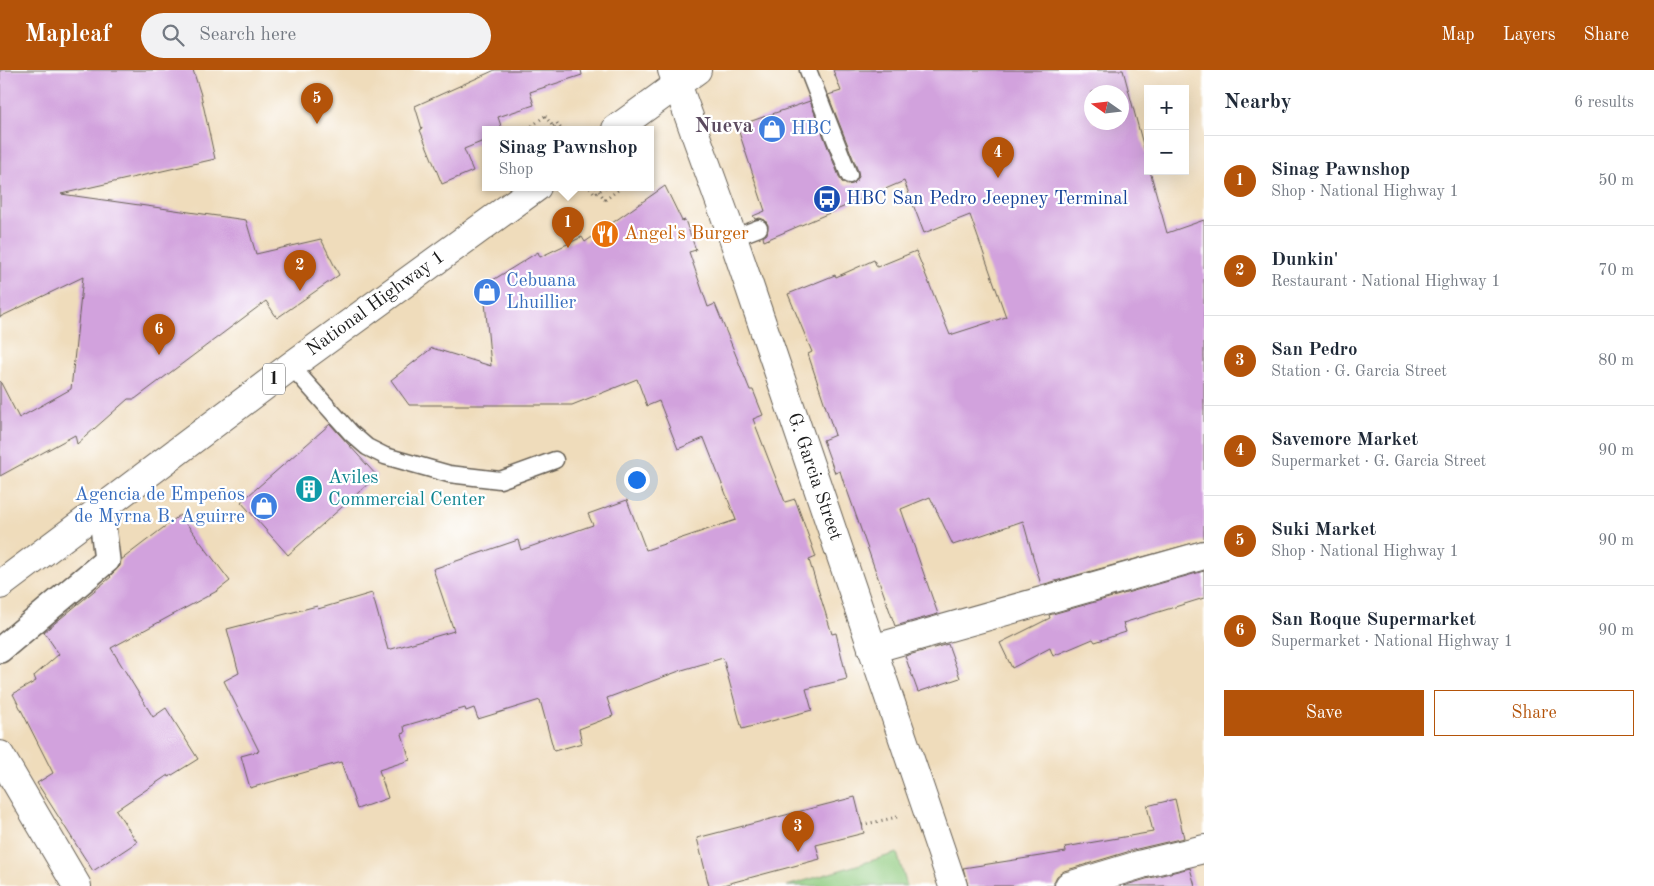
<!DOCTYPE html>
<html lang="en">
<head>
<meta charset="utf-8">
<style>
	body { margin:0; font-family:"Old Standard TT",serif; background:#f2f2f3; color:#1f2937 }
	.controls { position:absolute; right:15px; top:15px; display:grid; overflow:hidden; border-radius:0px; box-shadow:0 5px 20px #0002 }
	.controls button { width:45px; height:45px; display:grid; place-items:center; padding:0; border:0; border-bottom:1px solid #e0e1e3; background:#fff; color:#1f2937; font:25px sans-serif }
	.compass { position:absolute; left:1084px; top:15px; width:45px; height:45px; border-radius:50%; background:#fff; box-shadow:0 5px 20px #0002; rotate:284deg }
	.you { position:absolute; left:636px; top:409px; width:18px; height:18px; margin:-12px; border:4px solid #fff; border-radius:50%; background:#1a73e8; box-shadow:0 0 0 8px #1a73e833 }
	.badge { display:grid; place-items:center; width:32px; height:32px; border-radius:50%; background:#b45309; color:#fff; font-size:16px; font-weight:700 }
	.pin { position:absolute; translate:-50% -41px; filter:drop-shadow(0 1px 2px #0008) }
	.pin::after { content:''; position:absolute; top:26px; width:18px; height:15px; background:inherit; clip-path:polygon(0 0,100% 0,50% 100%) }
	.popup { position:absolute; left:482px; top:56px; width:172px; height:65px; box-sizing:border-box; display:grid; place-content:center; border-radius:0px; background:#fff; filter:drop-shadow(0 1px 4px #0005); font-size:16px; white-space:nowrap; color:#747a83 }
	.popup b { font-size:19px; color:#1f2937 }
	.popup::after { content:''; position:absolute; left:50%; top:100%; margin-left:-10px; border:10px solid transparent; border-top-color:#fff }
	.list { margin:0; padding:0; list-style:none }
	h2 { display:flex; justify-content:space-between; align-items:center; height:65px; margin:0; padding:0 20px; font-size:21px }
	h2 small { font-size:16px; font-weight:400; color:#747a83 }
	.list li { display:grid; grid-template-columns:32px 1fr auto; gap:15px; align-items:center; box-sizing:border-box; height:90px; padding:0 20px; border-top:1px solid #e0e1e3 }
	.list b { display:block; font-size:19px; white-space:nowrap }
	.list p { margin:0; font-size:16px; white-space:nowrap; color:#747a83 }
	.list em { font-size:16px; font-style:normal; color:#747a83 }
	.actions { display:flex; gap:10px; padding:15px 20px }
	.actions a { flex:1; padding:11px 0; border:1px solid #b45309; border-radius:0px; text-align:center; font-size:18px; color:#b45309 }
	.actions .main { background:#b45309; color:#fff }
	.icon { flex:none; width:28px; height:28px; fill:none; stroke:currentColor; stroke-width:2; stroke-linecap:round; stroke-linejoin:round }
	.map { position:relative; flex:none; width:1204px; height:816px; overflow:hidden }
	header { display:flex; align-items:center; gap:30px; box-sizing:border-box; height:70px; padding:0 25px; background:#b45309; color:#fff }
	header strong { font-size:24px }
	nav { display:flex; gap:28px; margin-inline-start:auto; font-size:18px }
	.search { width:350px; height:45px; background:#f2f2f3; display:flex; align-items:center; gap:12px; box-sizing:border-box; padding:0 18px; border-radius:28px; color:#747a83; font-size:19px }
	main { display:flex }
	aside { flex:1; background:#fff }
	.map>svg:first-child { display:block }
	.green { fill:#8fca7e; stroke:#56734d }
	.building { fill:#d2a2dd; fill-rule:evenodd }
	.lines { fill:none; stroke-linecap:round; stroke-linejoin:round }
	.service-casing { stroke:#665f54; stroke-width:19 }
	.pedestrian-casing { stroke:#665f54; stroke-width:28 }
	.minor-casing { stroke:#665f54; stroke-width:30 }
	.tertiary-casing { stroke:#665f54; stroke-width:30 }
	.secondary-casing { stroke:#665f54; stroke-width:30 }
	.trunk-casing { stroke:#665f54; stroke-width:30 }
	.path { stroke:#665f54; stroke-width:3; stroke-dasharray:1 4; stroke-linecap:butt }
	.service { stroke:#fff; stroke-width:16 }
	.pedestrian { stroke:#fff; stroke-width:25 }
	.minor { stroke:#fff; stroke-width:28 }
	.tertiary { stroke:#fff; stroke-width:28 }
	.secondary { stroke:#fff; stroke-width:28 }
	.trunk { stroke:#fff; stroke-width:28 }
	.path-bridge { stroke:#665f54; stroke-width:3; stroke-dasharray:1 4; stroke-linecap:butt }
	.labels { text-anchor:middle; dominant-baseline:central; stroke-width:4.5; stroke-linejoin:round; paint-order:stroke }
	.shield { fill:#fff; stroke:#606060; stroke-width:1 }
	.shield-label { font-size:18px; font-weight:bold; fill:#1c1c1c }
	.shop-label { font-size:19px; fill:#366cbe; stroke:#fff; text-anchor:start }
	.transit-label { font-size:19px; fill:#164399; stroke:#fff; text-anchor:start }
	.food-label { font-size:19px; fill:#c56008; stroke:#fff; text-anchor:start }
	.street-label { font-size:19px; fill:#1c1c1c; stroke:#fff }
	.culture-label { font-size:19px; fill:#0d838f; stroke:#fff; text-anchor:start }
	.quarter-label { font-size:21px; font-weight:bold; fill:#5c4b60; stroke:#fff }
</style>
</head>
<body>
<header>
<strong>Mapleaf</strong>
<div class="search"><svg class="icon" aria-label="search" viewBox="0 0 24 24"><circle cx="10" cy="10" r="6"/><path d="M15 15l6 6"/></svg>Search here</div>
<nav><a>Map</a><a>Layers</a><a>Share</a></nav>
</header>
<main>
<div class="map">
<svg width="1204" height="816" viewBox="0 0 1204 816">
	<rect width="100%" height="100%" fill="#fff"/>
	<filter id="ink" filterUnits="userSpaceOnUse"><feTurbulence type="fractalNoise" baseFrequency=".02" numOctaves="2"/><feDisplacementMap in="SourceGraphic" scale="10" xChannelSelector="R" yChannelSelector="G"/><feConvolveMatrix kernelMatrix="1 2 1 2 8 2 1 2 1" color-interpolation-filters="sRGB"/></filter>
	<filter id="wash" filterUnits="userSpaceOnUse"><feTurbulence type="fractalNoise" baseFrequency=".0096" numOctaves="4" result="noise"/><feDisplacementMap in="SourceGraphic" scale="20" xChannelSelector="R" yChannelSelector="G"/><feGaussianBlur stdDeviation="1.12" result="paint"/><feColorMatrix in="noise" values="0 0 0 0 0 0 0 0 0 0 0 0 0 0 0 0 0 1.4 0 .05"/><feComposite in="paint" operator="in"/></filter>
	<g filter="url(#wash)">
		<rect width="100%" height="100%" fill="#efdcbb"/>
		<path class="green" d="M897 783 907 816H787Z"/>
		<g id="blocks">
			<g class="building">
				<path d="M0 0H193L201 25 215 89 61 124 246 150 256 184 321 169 339 205 277 248 266 231 135 329H128L77 374 75 365 0 406V311L19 348 71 319 83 207 0 247Z"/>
				<path d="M495 0H581L582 5 530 22 534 35 498 47 502 59H486V70L464 79 473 101 442 114 420 60 422 59 415 36Z"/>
				<path d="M833 0H1123L1148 93V101H1150L1167 163 1204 150V470L1041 515 1023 451 953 475 930 427 901 439 938 544 895 556 846 417H845L840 401 835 403 823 370 835 365 808 284 812 282 788 224 835 205 836 207 874 190 877 197 916 181 950 265 1006 247 970 145 924 163 904 111 764 171 763 167 767 164 768 155 765 150 760 148 755 149 753 146 765 141 737 56 810 31 840 109 842 112 847 115 853 114 859 107 858 101 828 25 841 21ZM1092 22H1122V52H1092Z"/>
				<path d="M665 116 682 151 685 150 696 180 689 182 708 237 715 234 750 320H753L763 345 753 349 785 432 795 429 816 487 809 490 832 564 836 563 847 609 806 619 812 640 742 659 723 588 682 600 607 628 613 646 579 659 582 673 554 681 540 630 478 649 474 638 466 641 465 638 404 656 405 663 402 664 410 690 379 700 388 728 357 739 341 692 250 718 241 686 259 681 224 611 239 603 227 559 317 536 318 539 372 523 388 580 454 561 433 499 518 470 521 480 593 455 588 444 627 430 646 480 736 450 704 368 678 379 659 331 647 336 637 309 572 335H409L391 310 432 278 491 296 485 232 477 220 538 182 540 187 582 167 585 172Z"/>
				<path d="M330 354 377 406 288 485 241 432Z"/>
				<path d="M180 445 230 511 217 521 111 578 153 647 166 638 198 689 169 707 168 705 116 740 137 772 93 801 37 713 53 703 13 624 36 611 34 606 59 584 44 562 111 507 110 506 120 496 121 490Z"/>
				<path d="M1204 501V528L1123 553 1126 562 1095 572 1093 569 1053 586 1050 578 1012 598 1000 573 1050 548 1049 545Z"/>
				<path d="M948 574 960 608 918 622 905 586Z"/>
				<path d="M855 727 864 763 816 775 820 789 719 816H709L697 768Z"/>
				<path d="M1175 729 1184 768 1137 779 1064 801 1057 806 1054 812V816H968L963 798 1066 782 1065 777 1153 762 1147 736Z"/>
				<path d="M1190 798 1195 816H1123L1146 809Z"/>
			</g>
		</g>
	</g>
	<g filter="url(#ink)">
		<use href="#blocks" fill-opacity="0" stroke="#665f54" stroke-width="1"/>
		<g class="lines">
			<g class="service-casing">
				<g id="service">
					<path d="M808 0 849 105"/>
					<path d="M733 168 759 158"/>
					<path d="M291 296 351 363 367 377 385 386 449 404 500 410 555 390"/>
				</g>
			</g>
			<g class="pedestrian-casing">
				<path id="pedestrian" d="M0 580 107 490 101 440"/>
			</g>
			<g class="minor-casing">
				<g id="minor">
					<path d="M872 579 1204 485"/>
					<path d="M1069 816 1142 794 1204 779"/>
				</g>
			</g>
			<g class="tertiary-casing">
				<path id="tertiary" d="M672 0 733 168 953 816"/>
			</g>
			<g class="secondary-casing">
				<path id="secondary" d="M0 685 77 816"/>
			</g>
			<g class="trunk-casing">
				<g id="trunk">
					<path d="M616 59 697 0"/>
					<path d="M0 515 291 296 537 117"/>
				</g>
			</g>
			<g class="path">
				<path d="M528 59 545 46"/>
				<path d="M549 59 557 53 561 59"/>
				<path d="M590 117 595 124 605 117"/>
				<path d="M605 130 622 117"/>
				<path d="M862 755 897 747"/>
			</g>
			<use href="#service" class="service"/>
			<use href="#pedestrian" class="pedestrian"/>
			<use href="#minor" class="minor"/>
			<use href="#tertiary" class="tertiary"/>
			<use href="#secondary" class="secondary"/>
			<use href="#trunk" class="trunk"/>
			<g class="path-bridge">
				<path d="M545 46 555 59"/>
				<path d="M596 117 605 130"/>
			</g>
		</g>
	</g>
	<defs>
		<g id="shop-disc" transform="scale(1.4375)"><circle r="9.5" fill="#3f7fe0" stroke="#fff"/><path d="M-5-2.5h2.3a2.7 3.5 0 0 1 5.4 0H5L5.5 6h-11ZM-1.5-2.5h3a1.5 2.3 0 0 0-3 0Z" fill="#fff"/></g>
		<g id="bus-disc" transform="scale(1.4375)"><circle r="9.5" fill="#1a4fb4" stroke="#fff"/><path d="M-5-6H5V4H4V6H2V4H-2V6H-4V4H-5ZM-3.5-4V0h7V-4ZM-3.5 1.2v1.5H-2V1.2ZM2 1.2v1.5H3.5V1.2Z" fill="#fff"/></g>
		<g id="restaurant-disc" transform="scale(1.4375)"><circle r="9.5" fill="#e8710a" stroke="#fff"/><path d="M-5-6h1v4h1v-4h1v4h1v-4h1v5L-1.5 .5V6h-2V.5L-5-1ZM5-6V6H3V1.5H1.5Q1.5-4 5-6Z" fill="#fff"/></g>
		<g id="building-disc" transform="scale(1.4375)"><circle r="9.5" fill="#0f9aa8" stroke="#fff"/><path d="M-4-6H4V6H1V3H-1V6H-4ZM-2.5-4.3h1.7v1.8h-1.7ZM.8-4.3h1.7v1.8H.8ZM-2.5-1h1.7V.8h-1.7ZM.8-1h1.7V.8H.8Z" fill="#fff"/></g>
	</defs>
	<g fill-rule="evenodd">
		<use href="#shop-disc" x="772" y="59"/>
		<use href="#bus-disc" x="827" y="129"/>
		<use href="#restaurant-disc" x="605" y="164"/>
		<use href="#shop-disc" x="487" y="222"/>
		<use href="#building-disc" x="309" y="419"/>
		<use href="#shop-disc" x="264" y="436"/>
	</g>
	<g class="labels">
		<rect class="shield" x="263" y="293.5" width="22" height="31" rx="4"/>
		<g class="shield-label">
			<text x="274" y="309">1</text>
		</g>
		<g class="shop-label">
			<text x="791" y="59">HBC</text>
			<text x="506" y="211">Cebuana<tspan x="506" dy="22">Lhuillier</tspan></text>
			<text x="245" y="425" text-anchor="end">Agencia de Empeños<tspan x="245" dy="22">de Myrna B. Aguirre</tspan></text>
		</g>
		<g class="transit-label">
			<text x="846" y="129">HBC San Pedro Jeepney Terminal</text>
		</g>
		<g class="food-label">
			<text x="624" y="164">Angel's Burger</text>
		</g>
		<g class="street-label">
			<text transform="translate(376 234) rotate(-36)">National Highway 1</text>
			<text transform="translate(814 407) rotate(71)">G. Garcia Street</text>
		</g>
		<g class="culture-label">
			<text x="328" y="408">Aviles<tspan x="328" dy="22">Commercial Center</tspan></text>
		</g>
		<g class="quarter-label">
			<text x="724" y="56">Nueva</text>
		</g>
	</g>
</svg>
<div class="controls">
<button>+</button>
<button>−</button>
</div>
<svg class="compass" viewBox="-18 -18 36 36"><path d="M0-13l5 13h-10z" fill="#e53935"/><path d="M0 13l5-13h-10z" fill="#747a83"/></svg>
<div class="you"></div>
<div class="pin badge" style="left:568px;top:178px">1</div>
<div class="popup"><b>Sinag Pawnshop</b>Shop</div>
<div class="pin badge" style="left:300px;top:221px">2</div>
<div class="pin badge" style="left:798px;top:782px">3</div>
<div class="pin badge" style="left:998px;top:108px">4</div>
<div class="pin badge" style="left:317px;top:54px">5</div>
<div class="pin badge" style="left:159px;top:285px">6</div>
</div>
<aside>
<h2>Nearby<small>6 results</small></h2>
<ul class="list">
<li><span class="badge">1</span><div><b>Sinag Pawnshop</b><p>Shop · National Highway 1</p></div><em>50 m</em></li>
<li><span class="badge">2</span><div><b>Dunkin'</b><p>Restaurant · National Highway 1</p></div><em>70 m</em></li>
<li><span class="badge">3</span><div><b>San Pedro</b><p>Station · G. Garcia Street</p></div><em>80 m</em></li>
<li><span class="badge">4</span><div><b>Savemore Market</b><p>Supermarket · G. Garcia Street</p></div><em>90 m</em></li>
<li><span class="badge">5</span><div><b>Suki Market</b><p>Shop · National Highway 1</p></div><em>90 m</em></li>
<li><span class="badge">6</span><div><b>San Roque Supermarket</b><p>Supermarket · National Highway 1</p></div><em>90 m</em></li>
</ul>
<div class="actions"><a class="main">Save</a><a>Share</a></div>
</aside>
</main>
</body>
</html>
